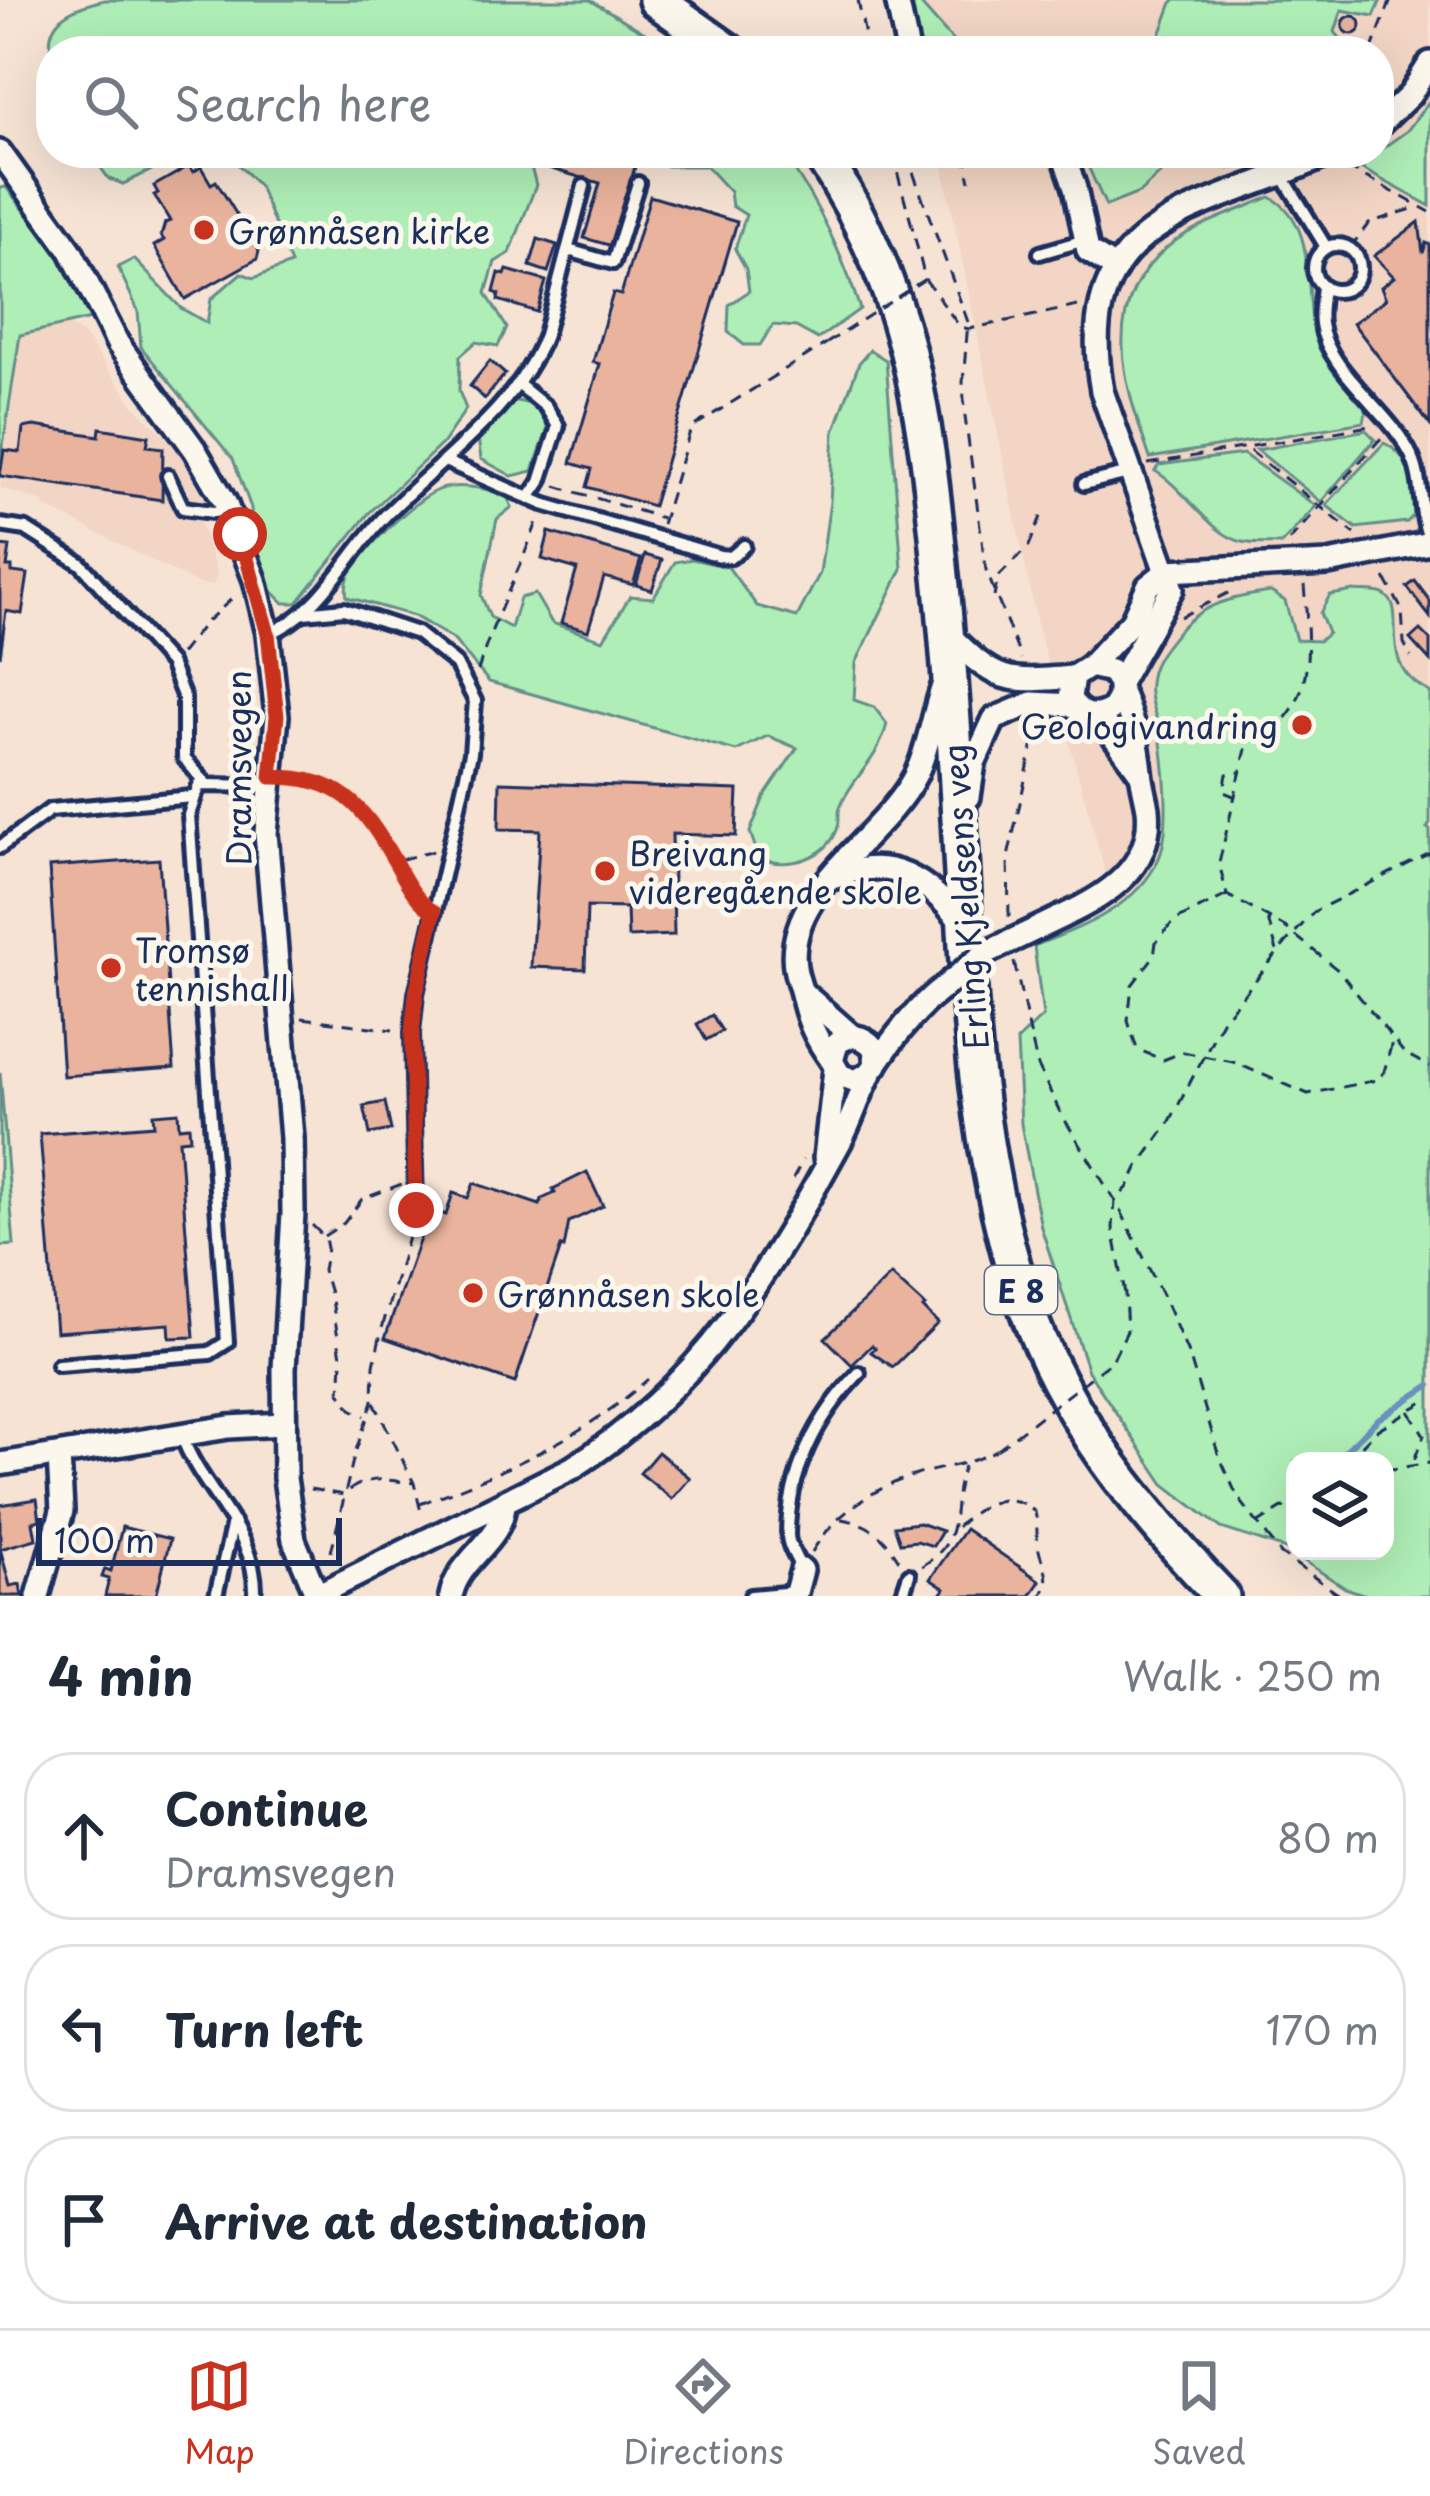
<!DOCTYPE html>
<html lang="en">
<head>
<meta charset="utf-8">
<style>
	body { margin:0; font-family:"Playpen Sans",sans-serif; background:#f6f6f7; color:#1f2937 }
	.controls { position:absolute; right:36px; bottom:36px; display:grid; overflow:hidden; border-radius:24px; box-shadow:0 12px 48px #0002 }
	.controls button { width:108px; height:108px; display:grid; place-items:center; padding:0; border:0; border-bottom:3px solid #e0e1e3; background:#fff; color:#1f2937; font:60px sans-serif }
	.scale { position:absolute; left:36px; bottom:30px; width:306px; box-sizing:border-box; padding-left:12px; border:6px solid #1b2f5e; border-top:0; font-size:33px; line-height:42px; white-space:nowrap; color:#1b2f5e; -webkit-text-stroke:9px #fbf7ec; paint-order:stroke }
	.stop { position:absolute; width:36px; height:36px; margin:-27px; border:9px solid #c8321e; border-radius:50%; background:#fff }
	.stop.end { background:#c8321e; border-color:#fff; box-shadow:0 3px 12px #0008 }
	.list { margin:0; padding:0; list-style:none }
	h2 { display:flex; justify-content:space-between; align-items:center; height:156px; margin:0; padding:0 48px; font-size:51px }
	h2 small { font-size:39px; font-weight:400; color:#747a83 }
	.list li { display:grid; grid-template-columns:78px 1fr auto; gap:36px; align-items:center; box-sizing:border-box; height:168px; margin:0 24px 24px; padding:0 24px; border:3px solid #e0e1e3; border-radius:48px }
	.list b { display:block; font-size:45px; white-space:nowrap }
	.list p { margin:0; font-size:39px; white-space:nowrap; color:#747a83 }
	.list em { font-size:39px; font-style:normal; color:#747a83 }
	.icon { flex:none; width:66px; height:66px; fill:none; stroke:currentColor; stroke-width:2; stroke-linecap:round; stroke-linejoin:round }
	.map { position:relative; flex:none; width:1430px; height:1596px; overflow:hidden }
	.search { position:absolute; background:#fff; box-shadow:0 12px 48px #0002; left:36px; right:36px; top:36px; height:132px; display:flex; align-items:center; gap:30px; box-sizing:border-box; padding:0 42px; border-radius:48px; color:#747a83; font-size:45px }
	.sheet { height:732px; background:#fff }
	nav { display:flex; justify-content:space-around; align-items:center; box-sizing:border-box; height:168px; border-top:3px solid #e0e1e3; background:#fff; font-size:33px; color:#747a83 }
	nav a { display:grid; justify-items:center; gap:6px }
	nav .on { color:#c8321e }
	.map>svg:first-child { display:block }
	.built { fill:#f2d5c4 }
	.green { fill:#afeeb6; stroke:#658e8a; stroke-width:3; fill-rule:evenodd }
	.lines { fill:none; stroke-linecap:round; stroke-linejoin:round }
	.stream { stroke:#6a91bd; stroke-width:6 }
	.building { fill:#e9b39d; stroke:#1b2f5e; stroke-width:3 }
	.service-casing { stroke:#1b2f5e; stroke-width:20 }
	.minor-casing { stroke:#1b2f5e; stroke-width:30 }
	.trunk-casing { stroke:#1b2f5e; stroke-width:42 }
	.path { stroke:#1b2f5e; stroke-width:3; stroke-dasharray:12 9; stroke-linecap:butt }
	.service { stroke:#fbf7ec; stroke-width:10 }
	.minor { stroke:#fbf7ec; stroke-width:21 }
	.trunk { stroke:#fbf7ec; stroke-width:33 }
	.minor-bridge-casing { stroke:#1b2f5e; stroke-width:30; stroke-linecap:butt }
	.path-bridge { stroke:#1b2f5e; stroke-width:3; stroke-dasharray:12 9; stroke-linecap:butt }
	.minor-bridge { stroke:#fbf7ec; stroke-width:21 }
	.route { stroke:#c8321e; stroke-width:15 }
	.poi-dot { fill:#c8321e; stroke:#fbf7ec; stroke-width:4.5 }
	.labels { text-anchor:middle; dominant-baseline:central; stroke-width:10; stroke-linejoin:round; paint-order:stroke }
	.shield { fill:#fbf7ec; stroke:#5e6b89; stroke-width:3 }
	.shield-label { font-size:30px; font-weight:bold; fill:#1b2f5e }
	.poi-label { font-size:33px; fill:#1b2f5e; stroke:#fbf7ec; text-anchor:start }
	.street-label { font-size:33px; fill:#1b2f5e; stroke:#fbf7ec }
</style>
</head>
<body>
<div class="map">
<svg width="1430" height="1596" viewBox="0 0 1430 1596">
	<rect width="100%" height="100%" fill="#f6e3d4"/>
	<filter id="ink" filterUnits="userSpaceOnUse"><feTurbulence type="fractalNoise" baseFrequency=".00833" numOctaves="2"/><feDisplacementMap in="SourceGraphic" scale="24" xChannelSelector="R" yChannelSelector="G"/><feConvolveMatrix kernelMatrix="1 2 1 2 8 2 1 2 1" color-interpolation-filters="sRGB"/></filter>
	<g filter="url(#ink)">
		<g class="built">
			<path d="M888 0H1430V1540L1385 1520V1461H1295L1270 1469 1038 628 940 153H1379V51H905Z"/>
			<path d="M67 323 82 333 136 408 176 446 206 502 199 519 217 574 213 585 198 584 44 506V502L0 488 20 334Z"/>
		</g>
		<g class="green">
			<path d="M104 0H590L675 51 51 52C45 17 75 7 104 0Z"/>
			<path d="M912 0H917L962 51H926L919 44Z"/>
			<path d="M1173 0H1381L1374 16 1342 10 1335 32 1351 51H1154Z"/>
			<path d="M1430 100V206L1357 166 1407 131Z"/>
			<path d="M90 153H173L168 162 123 184 109 179Z"/>
			<path d="M227 153H527L536 185 510 253 495 262 486 293 507 328 498 346 476 342 460 356 459 391 466 409 442 444 369 513 297 603H284L271 590 254 552 251 508 233 459 141 347 138 311 118 267 134 259 181 308 207 323 211 299 241 273 254 278 291 264 259 186Z"/>
			<path d="M649 153H783C818 203 841 251 860 309L818 339 796 327 773 325 760 345H744L728 332 729 305 749 291 746 269 735 249 746 215 732 206 730 192 706 166H667L649 160Z"/>
			<path d="M1082 153H1183L1139 193 1106 206Z"/>
			<path d="M6 187 53 247 91 319 20 335 0 466V188Z"/>
			<path d="M1270 197C1318 221 1304 293 1315 337 1322 365 1349 385 1367 406L1364 422 1150 458C1124 383 1097 304 1170 245 1197 223 1239 211 1270 197Z"/>
			<path d="M870 350 886 360 902 569 856 663 854 700 874 707 887 724C877 764 852 776 840 807 838 813 840 820 838 827 828 859 787 870 759 858L750 832 764 797 797 748 768 736 736 751 489 682 453 639 414 616 347 597C345 587 347 578 352 569 366 548 415 499 438 490 459 482 485 489 506 494L512 507 497 519 481 595 490 617 511 628 520 598 535 594 552 623 603 640 630 596 653 598 675 562 692 559 728 567 757 606 797 617 820 573 830 502 834 432 859 363Z"/>
			<path d="M517 401 535 405 548 428 533 471 512 476 481 459 478 438 507 405Z"/>
			<path d="M1366 430 1375 439 1321 502 1257 450Z"/>
			<path d="M1384 443C1413 457 1413 486 1414 515L1407 522 1356 528 1326 505Z"/>
			<path d="M1243 454 1316 506 1281 544C1269 543 1254 545 1243 542 1210 535 1185 488 1155 471L1159 465Z"/>
			<path d="M1354 591C1362 592 1376 591 1383 594 1412 608 1371 664 1430 692V824L1427 828 1430 830V1596H1369L1345 1588 1286 1549 1221 1528 1164 1484 1088 1371 1041 1227 1021 1124 1017 1041 1043 1016 1034 946C1080 928 1138 907 1159 858 1172 828 1164 761 1159 729 1156 715 1148 699 1150 684 1151 664 1162 651 1174 636 1199 604 1232 597 1271 592L1285 601 1296 640 1319 641 1328 633 1320 613 1330 595ZM1295 1461H1385V1551H1295Z"/>
			<path d="M0 1072 14 1245 0 1246Z"/>
		</g>
		<g class="lines">
			<path class="stream" d="M1335 1461 1378 1419 1430 1385"/>
		</g>
		<g class="building">
			<circle cx="1352" cy="25" r="9"/>
			<path d="M553 153H639L612 246 584 238 600 183 548 168Z"/>
			<path d="M189 166 193 172 201 167 211 184 216 181 259 251 257 259 185 299 154 246 164 240 161 236 165 223 170 221 154 195 158 193 154 186Z"/>
			<path d="M650 196 737 222 653 506 587 487 592 469 571 463 600 364 593 362 613 293 621 295Z"/>
			<path d="M1419 222 1423 253 1426 243 1430 245V425L1353 323 1386 299 1381 287 1394 277 1374 256Z"/>
			<path d="M538 239 557 245 548 272 530 266Z"/>
			<path d="M507 270 546 281 537 312 498 300 499 294 494 292 499 273 505 275Z"/>
			<path d="M490 361 505 374 485 399 470 386Z"/>
			<path d="M34 426 99 436 100 428 149 436 147 446 163 448 162 500 0 476 4 450 20 452 23 428Z"/>
			<path d="M549 532 641 559 633 585 604 577 588 631 561 623 577 569 542 559Z"/>
			<path d="M0 546 10 547 7 567H12V572L28 574 22 614 6 611 0 657Z"/>
			<path d="M645 555 662 560 652 590 636 585Z"/>
			<path d="M1415 581 1430 601V617L1407 587Z"/>
			<path d="M1420 630 1430 640V661L1410 639Z"/>
			<path d="M500 782 738 790 736 836 672 834 674 935 628 937 627 908 587 907 585 969 531 967 540 830 499 829Z"/>
			<path d="M159 859 174 1068 63 1076 49 867Z"/>
			<path d="M712 1015 722 1031 706 1040 697 1024Z"/>
			<path d="M385 1102 391 1130 370 1134 364 1106Z"/>
			<path d="M178 1112 179 1127 189 1126 190 1139 179 1140 194 1337 170 1338 169 1324 56 1332 40 1134 154 1125 153 1114Z"/>
			<path d="M587 1172 603 1206 569 1222 564 1248 561 1247 515 1383 385 1338 425 1224 421 1223 426 1208 446 1215 453 1193 468 1198 474 1183 540 1205 542 1199 555 1193 553 1189Z"/>
			<path d="M891 1275 925 1306 923 1308 938 1323 893 1367 871 1352 875 1348 872 1345 852 1365 825 1338Z"/>
			<path d="M658 1452 690 1478 672 1499 640 1473Z"/>
			<path d="M37 1499 40 1520 33 1522 36 1539 0 1549V1505Z"/>
			<path d="M919 1523 942 1531 933 1546 917 1541 900 1543 894 1526Z"/>
			<path d="M122 1527 170 1539 156 1596H105L109 1579 102 1577 105 1569 111 1571Z"/>
			<path d="M965 1529 1040 1581 1030 1596H940L945 1589 930 1579Z"/>
			<path d="M0 1548 10 1586 20 1584 22 1596H0Z"/>
		</g>
		<g class="lines">
			<g class="service-casing">
				<g id="service">
					<path d="M1282 175 1326 247"/>
					<circle cx="1337" cy="268" r="23"/>
					<path d="M568 250 613 263 638 183"/>
					<path d="M1040 253 1085 240"/>
					<path d="M1323 286C1322 299 1319 312 1321 324 1327 371 1391 411 1412 457 1424 483 1418 514 1430 541"/>
					<path d="M518 384 546 407 558 426 540 482 529 498"/>
					<path d="M447 462 543 504 720 556 731 557 744 546"/>
					<path d="M168 476 183 508 213 512 229 510"/>
					<path d="M1084 484 1133 472"/>
					<path d="M0 525 26 529 81 564 170 663 184 698V758L207 785"/>
					<path d="M304 613 344 609 417 633 456 664 475 701 471 753 416 994 412 1033 416 1210"/>
					<path d="M268 634C320 614 347 555 385 516 437 463 519 406 545 335L584 186"/>
					<path d="M0 847 50 810 192 797"/>
					<path d="M58 1365 210 1353 227 1342 189 815 199 785 270 786"/>
					<path d="M181 1434C201 1492 258 1531 255 1596"/>
					<path d="M802 1570C797 1559 788 1546 788 1535 788 1473 817 1416 859 1373"/>
					<path d="M216 1596 233 1522"/>
					<path d="M751 1596 796 1592"/>
					<path d="M902 1596 909 1575"/>
				</g>
			</g>
			<g class="minor-casing">
				<g id="minor">
					<path d="M897 0 908 51"/>
					<path d="M1379 125 1410 95 1430 63"/>
					<path d="M0 152 71 251 118 344 195 450 225 502 255 580 268 634 277 716 266 833 292 1138 293 1213 284 1369 285 1478 294 1540 317 1596"/>
					<path d="M1063 153 1075 188 1088 251 1116 269"/>
					<path d="M947 633C997 683 1004 683 1073 677"/>
					<path d="M1090 666 1132 621 1148 586 1167 571 1328 563 1430 543"/>
					<path d="M1119 683 1111 671 1090 666 1073 677 1070 698C1079 716 1095 720 1112 709L1119 697V683L1172 589 1102 391C1069 212 1211 210 1332 153"/>
					<path d="M1099 716 1141 774"/>
					<path d="M969 797 974 763 994 719 1032 703 1073 705"/>
					<path d="M836 877C890 853 929 881 962 923"/>
					<path d="M1061 917C1107 896 1154 867 1148 809 1146 796 1142 784 1141 771 1138 742 1132 717 1120 690"/>
					<path d="M802 992 852 1036"/>
					<path d="M832 1061C815 1038 808 1021 802 994 800 985 796 976 795 967 784 891 883 838 915 776 930 746 933 710 946 678"/>
					<path d="M871 1072 856 1081 840 1075 832 1061 837 1044C850 1033 863 1035 874 1048L876 1065"/>
					<path d="M825 1158 835 1069"/>
					<path d="M0 1464 229 1427 284 1424"/>
					<path d="M317 1595 572 1468C705 1384 768 1273 841 1140 854 1116 861 1088 875 1065 890 1043 908 1020 927 1001"/>
					<path d="M38 1596 62 1511 59 1456"/>
					<path d="M451 1596C459 1557 502 1543 504 1504"/>
					<path d="M795 1596 802 1570"/>
				</g>
			</g>
			<g class="trunk-casing">
				<g id="trunk">
					<path d="M656 0 728 51"/>
					<path d="M820 153C909 286 925 411 940 566 950 663 956 759 961 856 969 1007 976 1160 1025 1304 1064 1417 1141 1512 1222 1596"/>
				</g>
			</g>
			<g class="path">
				<path d="M858 0 868 51"/>
				<path d="M1371 51 1391 0"/>
				<path d="M892 153 912 226"/>
				<path d="M906 153 968 322 963 382 965 417 986 570 1021 659"/>
				<path d="M964 153 970 181"/>
				<path d="M1347 167 1430 212"/>
				<path d="M1228 169 1251 153"/>
				<path d="M1350 248 1369 223 1418 207"/>
				<path d="M925 279 960 327 969 329 1083 305"/>
				<path d="M1250 451 1355 534"/>
				<path d="M1148 464 1370 426"/>
				<path d="M556 486 662 518"/>
				<path d="M662 524 691 428 827 343"/>
				<path d="M1289 541 1382 437"/>
				<path d="M1385 578 1402 610 1404 643 1411 657"/>
				<path d="M1304 585C1309 646 1319 716 1250 741L1246 749 1219 863 1227 895 1285 927 1339 971 1404 1053 1430 1067"/>
				<path d="M994 597 998 577 1029 546 1042 514"/>
				<path d="M1180 617 1236 589"/>
				<path d="M180 654 204 624 235 596"/>
				<path d="M478 671C493 618 520 571 538 519"/>
				<path d="M291 777C351 782 364 815 395 861L434 851"/>
				<path d="M1236 797 1224 792 1227 774 1240 772"/>
				<path d="M396 863 420 900"/>
				<path d="M1227 895 1174 921 1156 942 1154 956 1132 985 1128 1021 1137 1049 1163 1060 1183 1052 1233 1062 1308 1094 1377 1080 1384 1072 1392 1042"/>
				<path d="M1009 917 1008 857 1037 726"/>
				<path d="M1268 919 1277 951"/>
				<path d="M1014 962 1037 1064 1060 1112 1120 1209 1166 1303 1190 1358 1218 1453 1237 1496 1281 1554 1341 1596"/>
				<path d="M302 1018 393 1030"/>
				<path d="M793 1179 803 1160"/>
				<path d="M312 1225 325 1238 327 1248 323 1270 332 1300 342 1363 340 1392 351 1409 365 1416"/>
				<path d="M324 1236 344 1223 362 1199 402 1184"/>
				<path d="M1125 1294 1113 1228 1115 1201 1128 1187 1137 1168 1168 1125 1222 1021 1289 939 1315 911 1430 853"/>
				<path d="M374 1402 414 1483 422 1516"/>
				<path d="M1409 1411 1424 1435 1411 1468"/>
				<path d="M1347 1461 1377 1430 1430 1398"/>
				<path d="M1385 1470 1430 1463"/>
				<path d="M310 1489 344 1495C365 1474 387 1480 414 1483"/>
				<path d="M420 1504C501 1473 583 1438 648 1379"/>
				<path d="M841 1519C870 1523 884 1536 899 1560"/>
				<path d="M1257 1524 1295 1500"/>
				<path d="M957 1527C980 1505 1008 1487 1035 1512 1038 1524 1036 1533 1038 1545 1041 1566 1054 1575 1041 1596"/>
				<path d="M331 1552 354 1456 373 1401 374 1365 381 1332 412 1223"/>
				<path d="M812 1552C836 1511 881 1483 927 1472 954 1465 974 1463 998 1449"/>
				<path d="M922 1566C967 1539 948 1507 964 1466"/>
			</g>
			<use href="#service" class="service"/>
			<use href="#minor" class="minor"/>
			<use href="#trunk" class="trunk"/>
			<g class="minor-bridge-casing">
				<path id="minor-bridge" d="M927 1001 984 954 1061 917"/>
			</g>
			<g class="path-bridge">
				<path d="M827 343 925 279 912 226"/>
				<path d="M998 1449 1112 1361 1127 1331 1125 1294"/>
			</g>
			<use href="#minor-bridge" class="minor-bridge"/>
		</g>
	</g>
	<g class="lines" filter="url(#ink)">
		<path class="route" d="M240 534 268 634 277 716 271 777C339 776 362 804 394 860 405 879 414 900 434 912L416 994 412 1033 416 1210"/>
	</g>
	<g class="poi-dot">
		<circle cx="204" cy="230" r="12"/>
		<circle cx="1302" cy="725" r="12"/>
		<circle cx="605" cy="871" r="12"/>
		<circle cx="111" cy="968" r="12"/>
		<circle cx="473" cy="1293" r="12"/>
	</g>
	<g class="labels">
		<rect class="shield" x="985" y="1266" width="72" height="48" rx="9"/>
		<g class="shield-label">
			<text x="1021" y="1290">E 8</text>
		</g>
		<g class="poi-label">
			<text x="228" y="230">Grønnåsen kirke</text>
			<text x="1278" y="725" text-anchor="end">Geologivandring</text>
			<text x="629" y="852">Breivang<tspan x="629" dy="38">videregående skole</tspan></text>
			<text x="135" y="949">Tromsø<tspan x="135" dy="38">tennishall</tspan></text>
			<text x="497" y="1293">Grønnåsen skole</text>
		</g>
		<g class="street-label">
			<text transform="translate(237 768) rotate(-90)">Dramsvegen</text>
			<text transform="translate(964 897) rotate(-94)">Erling Kjeldsens veg</text>
		</g>
	</g>
</svg>
<div class="controls">
<button><svg class="icon" aria-label="layers" viewBox="0 0 24 24"><path d="M12 4l9 5-9 5-9-5zM3 14l9 5 9-5"/></svg></button>
</div>
<div class="scale">100 m</div>
<div class="stop" style="left:240px;top:534px"></div>
<div class="stop end" style="left:416px;top:1210px"></div>
<div class="search"><svg class="icon" aria-label="search" viewBox="0 0 24 24"><circle cx="10" cy="10" r="6"/><path d="M15 15l6 6"/></svg>Search here</div>
</div>
<section class="sheet">
<h2>4 min<small>Walk · 250 m</small></h2>
<ul class="list">
<li><svg class="icon" aria-label="ahead" viewBox="0 0 24 24"><path d="M12 20V5M6 11l6-6 6 6"/></svg><div><b>Continue</b><p>Dramsvegen</p></div><em>80 m</em></li>
<li><svg class="icon" aria-label="left" viewBox="0 0 24 24"><path d="M17 20v-9H6M10 6l-5 5 5 5"/></svg><div><b>Turn left</b></div><em>170 m</em></li>
<li><svg class="icon" aria-label="arrive" viewBox="0 0 24 24"><path d="M6 21V4h12l-3 4 3 4H6"/></svg><div><b>Arrive at destination</b></div></li>
</ul>
</section>
<nav>
<a class="on"><svg class="icon" aria-label="map" viewBox="0 0 24 24"><path d="M3 6l6-2 6 2 6-2v14l-6 2-6-2-6 2zM9 4v14M15 6v14"/></svg>Map</a>
<a><svg class="icon" aria-label="directions" viewBox="0 0 24 24"><path d="M12 3l9 9-9 9-9-9zM9 14v-3h6M13 9l2 2-2 2"/></svg>Directions</a>
<a><svg class="icon" aria-label="saved" viewBox="0 0 24 24"><path d="M7 4h10v16l-5-4-5 4z"/></svg>Saved</a>
</nav>
</body>
</html>
